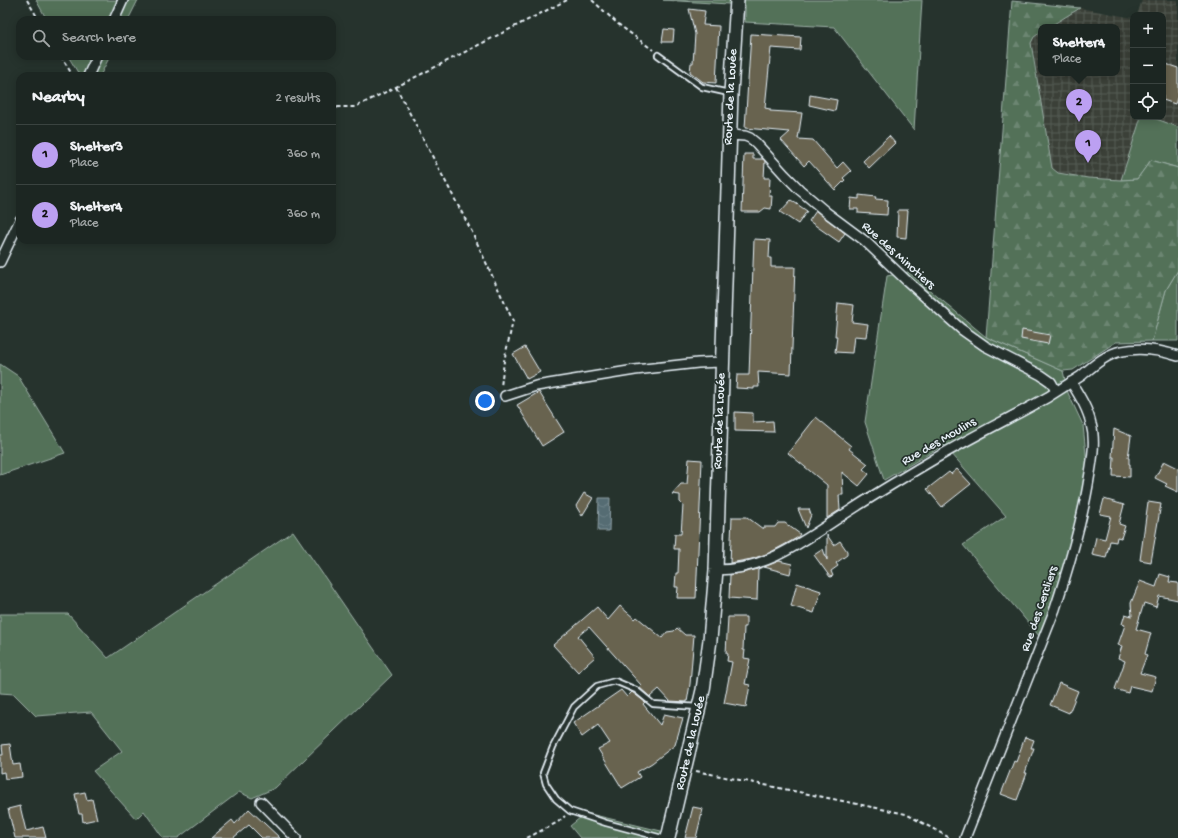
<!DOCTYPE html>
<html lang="en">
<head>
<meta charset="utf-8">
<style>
	body { margin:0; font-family:"Gochi Hand",sans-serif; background:#252e2a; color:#f1f3f6 }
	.controls { position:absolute; right:12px; top:12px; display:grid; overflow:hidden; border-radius:8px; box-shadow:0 2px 10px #0003 }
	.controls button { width:36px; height:36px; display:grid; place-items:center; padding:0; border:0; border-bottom:1px solid #3a4340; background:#1c2622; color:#f1f3f6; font:20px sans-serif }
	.you { position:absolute; left:485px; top:401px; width:14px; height:14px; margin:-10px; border:3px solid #fff; border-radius:50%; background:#1a73e8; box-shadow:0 0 0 6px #1a73e833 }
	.badge { display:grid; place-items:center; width:26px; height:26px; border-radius:50%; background:#bca0f2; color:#111; font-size:13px; font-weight:700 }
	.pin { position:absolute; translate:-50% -33px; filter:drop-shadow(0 1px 2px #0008) }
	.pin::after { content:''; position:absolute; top:21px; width:14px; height:12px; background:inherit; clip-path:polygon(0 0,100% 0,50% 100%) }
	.popup { position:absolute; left:1038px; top:24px; width:82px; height:52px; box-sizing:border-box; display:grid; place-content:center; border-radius:8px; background:#1c2622; filter:drop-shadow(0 1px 3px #0005); font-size:13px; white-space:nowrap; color:#a0a5a5 }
	.popup b { font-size:15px; color:#f1f3f6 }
	.popup::after { content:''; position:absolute; left:50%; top:100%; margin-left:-8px; border:8px solid transparent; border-top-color:#1c2622 }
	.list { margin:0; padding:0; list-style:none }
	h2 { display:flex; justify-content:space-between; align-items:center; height:52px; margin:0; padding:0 16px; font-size:17px }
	h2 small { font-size:13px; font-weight:400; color:#a0a5a5 }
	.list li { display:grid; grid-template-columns:26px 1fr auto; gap:12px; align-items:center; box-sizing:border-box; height:60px; padding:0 16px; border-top:1px solid #3a4340 }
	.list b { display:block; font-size:15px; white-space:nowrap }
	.list p { margin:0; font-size:13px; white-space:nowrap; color:#a0a5a5 }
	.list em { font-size:13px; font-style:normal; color:#a0a5a5 }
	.icon { flex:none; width:22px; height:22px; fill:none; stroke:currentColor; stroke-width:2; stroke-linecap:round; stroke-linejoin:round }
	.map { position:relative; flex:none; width:1178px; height:838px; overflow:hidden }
	.search { position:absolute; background:#1c2622; box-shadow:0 2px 10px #0003; left:16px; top:16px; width:320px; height:44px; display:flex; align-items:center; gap:10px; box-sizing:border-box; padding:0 14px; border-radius:12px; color:#a0a5a5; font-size:15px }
	.panel { position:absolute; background:#1c2622; box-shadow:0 2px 10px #0003; left:16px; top:72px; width:320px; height:172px; border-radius:12px }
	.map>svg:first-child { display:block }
	.industrial { fill:url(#industrial-grid) }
	.grass { fill:#537159; stroke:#9eb1a8 }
	.forest { fill:url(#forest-firs); stroke:#9eb1a8 }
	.water { fill:url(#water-waves); stroke:#90a1a8 }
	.building { fill:#676350; stroke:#e8f1f8 }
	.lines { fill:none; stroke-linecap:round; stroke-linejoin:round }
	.lane-casing { stroke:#e8f1f8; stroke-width:8 }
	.street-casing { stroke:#e8f1f8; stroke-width:12 }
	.secondary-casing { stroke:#e8f1f8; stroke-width:16 }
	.path { stroke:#e8f1f8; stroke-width:2; stroke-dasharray:4 3; stroke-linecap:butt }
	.lane { stroke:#26332d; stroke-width:4.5 }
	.street { stroke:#26332d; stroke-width:9 }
	.secondary { stroke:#26332d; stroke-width:13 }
	.labels { text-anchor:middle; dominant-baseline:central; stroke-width:3.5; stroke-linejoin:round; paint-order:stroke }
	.street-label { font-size:13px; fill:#e8f1f8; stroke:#26332d }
</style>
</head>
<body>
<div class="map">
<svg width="1178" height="838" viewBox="0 0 1178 838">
	<defs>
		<pattern id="industrial-grid" width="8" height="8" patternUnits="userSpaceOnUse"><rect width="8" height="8" fill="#3a4138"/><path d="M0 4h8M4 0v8" fill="none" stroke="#565d56"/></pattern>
		<pattern id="forest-firs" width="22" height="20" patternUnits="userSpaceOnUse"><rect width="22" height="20" fill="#537159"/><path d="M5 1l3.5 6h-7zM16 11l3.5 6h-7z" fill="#6c8672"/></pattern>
		<pattern id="water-waves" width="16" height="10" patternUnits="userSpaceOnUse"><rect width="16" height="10" fill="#556c73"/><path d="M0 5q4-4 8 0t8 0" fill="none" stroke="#6d8188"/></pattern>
	</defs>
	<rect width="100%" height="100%" fill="#26332d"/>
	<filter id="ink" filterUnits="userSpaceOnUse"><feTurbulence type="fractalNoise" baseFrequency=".025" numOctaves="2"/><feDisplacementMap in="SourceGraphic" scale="8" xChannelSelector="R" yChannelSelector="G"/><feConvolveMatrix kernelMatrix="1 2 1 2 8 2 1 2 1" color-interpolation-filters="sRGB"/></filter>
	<g filter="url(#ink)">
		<g class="industrial">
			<path d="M1142 0H1178V127L1151 117H1163V15H1137Z"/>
			<path d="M1080 8 1133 18V117H1141L1121 180 1088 178 1058 173 1052 168 1031 43 1034 37 1041 32V73H1117V27H1049Z"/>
		</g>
		<g class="grass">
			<path d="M36 0H138L128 20H47Z"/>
			<path d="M663 0H922L914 130 834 27 745 22V5Z"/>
			<path d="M68 56H110L100 76H80Z"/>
			<path d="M1141 117H1151L1178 127V168L1151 160 1137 179 1121 180Z"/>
			<path d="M1178 270V341H1152L1166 290Z"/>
			<path d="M908 272 986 337 1063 371 1068 393 1083 425 1087 464 1076 529 1040 637 963 545 1006 516 944 445 884 480 865 422 887 276Z"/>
			<path d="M0 364 18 376 65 453 0 475Z"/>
			<path d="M293 531 392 675 275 788 252 798 239 792 178 838H163L144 811 136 819 93 771 122 751 91 712 36 716 14 694 0 693V614H68L108 658Z"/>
			<path d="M586 813 661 831 659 838H580L570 826Z"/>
		</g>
		<path class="forest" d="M1012 1 1080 8 1049 27H1041V32L1034 37 1031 43 1052 168 1058 173 1088 178 1121 180 1137 179 1151 160 1178 168V270L1166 290 1152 341 1116 342 1073 370 1063 371 986 337Z"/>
		<path class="water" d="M599 498H610L609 531H598Z"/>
		<g class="building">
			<path d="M689 9 705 11 703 25 719 26 716 83 703 82 690 72 691 63H693L695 34Z"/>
			<path d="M664 29 674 30 673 42H662Z"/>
			<path d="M751 34 801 37 800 50 771 48 765 108 770 109V111L802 113 798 139 813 140 837 168 843 162 851 171 843 178 845 180 835 190 809 161 804 166 781 140 790 132 745 128Z"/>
			<path d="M1163 63 1178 68V95L1175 104 1163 100Z"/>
			<path d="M810 95 837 100 835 111 809 105Z"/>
			<path d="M889 136 895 143 869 168 863 161Z"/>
			<path d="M744 154H753V159H763L765 161 764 178H770L769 196H772L771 209 765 208 760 212H742Z"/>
			<path d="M859 195 876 197 875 199 888 200 887 215 858 213V209H850L851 198 859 199Z"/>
			<path d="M791 200 807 211 798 224 780 212Z"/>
			<path d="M898 210H908L906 238 897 237Z"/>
			<path d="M816 211 845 233 839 242 809 221Z"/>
			<path d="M754 239 770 240 769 258H771V267H795L791 374 758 372 759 387H754V389L736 388 737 375H749Z"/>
			<path d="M838 303 854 305 852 322 868 324 866 337 854 336 852 353 835 352 837 336H835Z"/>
			<path d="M1022 330 1050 335 1048 344 1021 339Z"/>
			<path d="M525 347 540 372 527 379 513 354Z"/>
			<path d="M539 392 564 432 542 446 517 405Z"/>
			<path d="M735 412 753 413V422L773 421 774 432 735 431Z"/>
			<path d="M816 417 851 446 849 449 868 464 863 469 869 474 859 486 842 472 843 495H839L840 510 827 518V485L788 453Z"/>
			<path d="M1114 429 1131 436 1128 458H1129V464H1130V477L1113 476 1114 457H1112Z"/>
			<path d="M689 459 702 460 696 598H677L678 587H675L676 573H678L679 549H674L675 534H681L683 505 680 502V495L672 494 681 484H687Z"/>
			<path d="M1164 461 1178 468V492L1165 486 1167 484 1155 478Z"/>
			<path d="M957 469 971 484 942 507 927 489 949 472 951 474Z"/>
			<path d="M584 493 593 498 582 516 576 506Z"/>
			<path d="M1104 499 1124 505 1119 524 1125 526 1121 538 1117 537 1116 542 1110 541 1106 558 1092 555 1096 537 1105 539 1111 516 1100 514Z"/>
			<path d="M1148 502 1161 504 1151 562 1140 560Z"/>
			<path d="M798 509H809L811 515 806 528Z"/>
			<path d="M732 517H747L763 529 764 527H775L778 523H785L800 534 797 538 769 553 752 559 730 563Z"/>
			<path d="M827 535 834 545 840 541 847 551V555L836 563 838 566 831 571 833 576 830 577 814 555 823 549 827 560Z"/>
			<path d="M779 561 792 564 790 574 764 567Z"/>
			<path d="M758 569 757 600 729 598 730 575Z"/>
			<path d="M1160 574 1170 577 1169 582 1178 583V600L1159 596 1156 607 1144 603 1136 629 1151 633 1145 654 1147 655 1140 673 1156 677 1152 691 1130 686 1128 693 1115 689 1125 661 1118 658 1122 646 1118 645 1125 625 1122 624 1125 614 1132 616 1131 603 1140 581 1156 587Z"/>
			<path d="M797 583 821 591 814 613 791 606Z"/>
			<path d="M620 606 635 619 637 617 662 638 667 632 674 631 677 628 685 635H694L690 684 687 702 670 701 659 689 650 697 639 687 641 685 589 627 578 636 595 657 578 672 553 645 597 607 608 620Z"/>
			<path d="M728 617H746V627H744L743 650H745L744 658 750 659 745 684 750 685 746 707 724 703 732 662 727 661 728 654 726 653Z"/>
			<path d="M1059 683 1078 691 1069 713 1050 705Z"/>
			<path d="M621 690 627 697 632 692 645 702 643 704 660 725 664 714 683 718 675 745 652 763 637 772 640 777 622 788 598 749 610 743 598 725 582 737 573 723Z"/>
			<path d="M1025 737 1034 740 1031 748H1034L1025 773H1027L1017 800 1001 794 1014 761 1016 762Z"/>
			<path d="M10 744 13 765 20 764 22 777 5 779 4 772 0 773V755H3L2 745Z"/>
			<path d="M85 792 87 800 92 799 97 819 83 822 82 814H79L75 794Z"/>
			<path d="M20 806 26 831 43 827 46 838H15L8 809Z"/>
			<path d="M693 807 703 809 696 838H685Z"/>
			<path d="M249 809 280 838H262L249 825 233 838H211L232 820 235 824Z"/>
		</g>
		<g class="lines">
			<g class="lane-casing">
				<g id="lane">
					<path d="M658 55 702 87 729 93"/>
					<path d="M662 838 606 823 570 811 556 799 546 784 543 773 553 747 574 707 597 686 615 681 636 690 653 704 698 707"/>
				</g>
			</g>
			<g class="street-casing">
				<g id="street">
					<path d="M114 20 123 0"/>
					<path d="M88 76 97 56"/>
					<path d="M729 135 745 136 750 138 756 143 785 175 800 190 826 212 865 241 907 281 961 329 985 346 1041 375 1051 382 1056 391"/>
					<path d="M0 262 20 220"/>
					<path d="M505 396 536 386 635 370 698 363 722 362"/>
					<path d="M716 570C770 570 808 537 851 510 877 493 904 477 931 461 969 438 1009 419 1048 397 1059 390 1070 383 1081 376 1093 366 1106 354 1122 351 1141 347 1160 350 1178 356"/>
					<path d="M261 802 296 838"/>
					<path d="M965 838 1055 609C1069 566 1082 523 1089 479 1092 461 1096 441 1091 424 1088 409 1079 395 1071 382"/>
				</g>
			</g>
			<g class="secondary-casing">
				<path id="secondary" d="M668 838 703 690 710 640 716 570 731 93 737 0"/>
			</g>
			<g class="path">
				<path d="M27 0 39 20"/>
				<path d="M592 0 618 24 653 50"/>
				<path d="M61 56 73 76"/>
				<path d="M396 87 472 232 513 321 504 361 501 387"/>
				<path d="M332 113 338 107H355L396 87 567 0"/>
				<path d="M696 771 906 814 950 838"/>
				<path d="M527 838 558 822 565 816"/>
			</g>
			<use href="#lane" class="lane"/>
			<use href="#street" class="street"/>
			<use href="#secondary" class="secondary"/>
		</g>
	</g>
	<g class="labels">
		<g class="street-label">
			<text transform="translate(731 97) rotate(-87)">Route de la Louée</text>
			<text transform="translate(898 256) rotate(42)">Rue des Minotiers</text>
			<text transform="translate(720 421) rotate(-88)">Route de la Louée</text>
			<text transform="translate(939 442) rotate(-30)">Rue des Moulins</text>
			<text transform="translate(1040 609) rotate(-71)">Rue des Cercliers</text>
			<text transform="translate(691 743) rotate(-77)">Route de la Louée</text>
		</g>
	</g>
</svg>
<div class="controls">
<button>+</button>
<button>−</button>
<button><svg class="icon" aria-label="locate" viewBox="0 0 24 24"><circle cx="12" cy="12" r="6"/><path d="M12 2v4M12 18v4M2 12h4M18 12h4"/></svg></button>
</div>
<div class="you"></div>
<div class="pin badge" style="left:1088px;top:163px">1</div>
<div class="pin badge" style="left:1079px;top:122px">2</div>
<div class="popup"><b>Shelter4</b>Place</div>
<div class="search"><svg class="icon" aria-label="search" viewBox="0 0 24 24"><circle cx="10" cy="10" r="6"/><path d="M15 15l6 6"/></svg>Search here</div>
<section class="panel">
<h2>Nearby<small>2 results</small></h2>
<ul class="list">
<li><span class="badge">1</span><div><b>Shelter3</b><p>Place</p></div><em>360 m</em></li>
<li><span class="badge">2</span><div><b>Shelter4</b><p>Place</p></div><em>360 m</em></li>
</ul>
</section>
</div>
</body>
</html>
